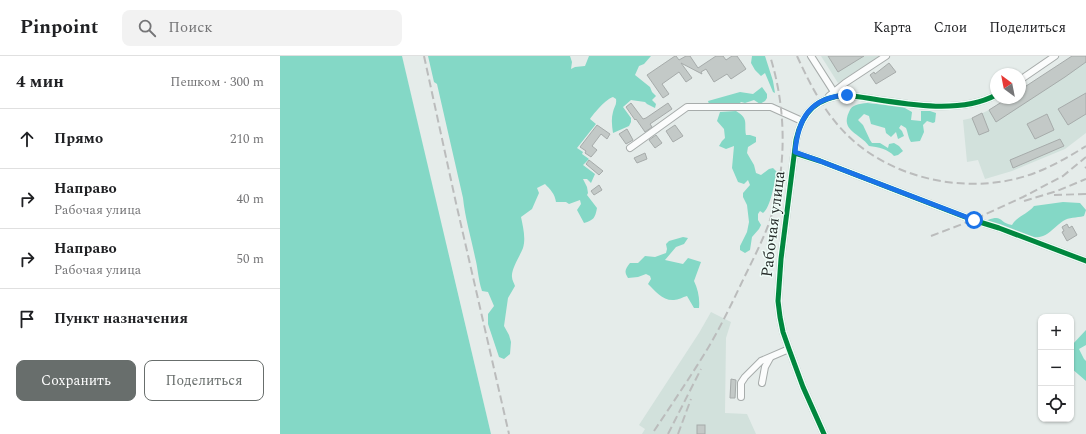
<!DOCTYPE html>
<html lang="ru">
<head>
<meta charset="utf-8">
<style>
	body { margin:0; font-family:Spectral,serif; background:#f2f2f2; color:#202124 }
	.controls { position:absolute; right:12px; bottom:12px; display:grid; overflow:hidden; border-radius:8px; box-shadow:0 1px 3px #0004 }
	.controls button { width:36px; height:36px; display:grid; place-items:center; padding:0; border:0; border-bottom:1px solid #e0e0e0; background:#fff; color:#202124; font:20px sans-serif }
	.compass { position:absolute; left:710px; top:12px; width:36px; height:36px; border-radius:50%; background:#fff; box-shadow:0 1px 3px #0004; rotate:328deg }
	.stop { position:absolute; width:12px; height:12px; margin:-9px; border:3px solid #1a73e8; border-radius:50%; background:#fff }
	.stop.end { background:#1a73e8; border-color:#fff; box-shadow:0 1px 4px #0008 }
	.list { margin:0; padding:0; list-style:none }
	h2 { display:flex; justify-content:space-between; align-items:center; height:52px; margin:0; padding:0 16px; font-size:17px }
	h2 small { font-size:13px; font-weight:400; color:#757577 }
	.list li { display:grid; grid-template-columns:26px 1fr auto; gap:12px; align-items:center; box-sizing:border-box; height:60px; padding:0 16px; border-top:1px solid #e0e0e0 }
	.list b { display:block; font-size:15px; white-space:nowrap }
	.list p { margin:0; font-size:13px; white-space:nowrap; color:#757577 }
	.list em { font-size:13px; font-style:normal; color:#757577 }
	.actions { display:flex; gap:8px; padding:12px 16px }
	.actions a { flex:1; padding:9px 0; border:1px solid #686e6c; border-radius:8px; text-align:center; font-size:14px; color:#686e6c }
	.actions .main { background:#686e6c; color:#fff }
	.icon { flex:none; width:22px; height:22px; fill:none; stroke:currentColor; stroke-width:2; stroke-linecap:round; stroke-linejoin:round }
	.map { position:relative; flex:none; width:806px; height:378px; overflow:hidden }
	header { display:flex; align-items:center; gap:24px; box-sizing:border-box; height:56px; padding:0 20px; background:#fff; border-bottom:1px solid #e0e0e0 }
	header strong { font-size:19px }
	nav { display:flex; gap:22px; margin-inline-start:auto; font-size:14px }
	.search { width:280px; height:36px; background:#f2f2f2; display:flex; align-items:center; gap:10px; box-sizing:border-box; padding:0 14px; border-radius:8px; color:#757577; font-size:15px }
	main { display:flex }
	aside { flex:1; background:#fff }
	.map>svg:first-child { display:block }
	.built { fill:#d2e1dc }
	.forest { fill:#84d8c6 }
	.building { fill:#c3c9c7; stroke:#a6abaa }
	.lines { fill:none; stroke-linecap:round; stroke-linejoin:round }
	.minor-casing { stroke:#a7acab; stroke-width:8 }
	.minor { stroke:#fbfcfc; stroke-width:6 }
	.rail { stroke:#bbbcbc; stroke-width:2; stroke-dasharray:8 4; stroke-linecap:butt }
	.cycleway-casing { stroke:#effdf8; stroke-width:8 }
	.cycleway { stroke:#00873e; stroke-width:5 }
	.route { stroke:#1a73e8; stroke-width:5 }
	.labels { text-anchor:middle; dominant-baseline:central; stroke-width:3; stroke-linejoin:round; paint-order:stroke }
	.street-label { font-size:16px; fill:#252a28; stroke:#effdf8 }
</style>
</head>
<body>
<header>
<strong>Pinpoint</strong>
<div class="search"><svg class="icon" aria-label="search" viewBox="0 0 24 24"><circle cx="10" cy="10" r="6"/><path d="M15 15l6 6"/></svg>Поиск</div>
<nav><a>Карта</a><a>Слои</a><a>Поделиться</a></nav>
</header>
<main>
<aside>
<h2>4 мин<small>Пешком · 300 m</small></h2>
<ul class="list">
<li><svg class="icon" aria-label="ahead" viewBox="0 0 24 24"><path d="M12 20V5M6 11l6-6 6 6"/></svg><div><b>Прямо</b></div><em>210 m</em></li>
<li><svg class="icon" aria-label="right" viewBox="0 0 24 24"><path d="M7 20v-9h11M14 6l5 5-5 5"/></svg><div><b>Направо</b><p>Рабочая улица</p></div><em>40 m</em></li>
<li><svg class="icon" aria-label="right" viewBox="0 0 24 24"><path d="M7 20v-9h11M14 6l5 5-5 5"/></svg><div><b>Направо</b><p>Рабочая улица</p></div><em>50 m</em></li>
<li><svg class="icon" aria-label="arrive" viewBox="0 0 24 24"><path d="M6 21V4h12l-3 4 3 4H6"/></svg><div><b>Пункт назначения</b></div></li>
</ul>
<div class="actions"><a class="main">Сохранить</a><a>Поделиться</a></div>
</aside>
<div class="map">
<svg width="806" height="378" viewBox="0 0 806 378">
	<rect width="100%" height="100%" fill="#e5ecea"/>
	<g class="built">
		<path d="M541 0H600L558 27Z"/>
		<path d="M792 0H806V77L785 93 732 115 705 123 698 104 687 106 683 64 692 62 709 54 728 42H740L779 9Z"/>
		<path d="M431 256 451 266 446 282 445 357 467 358 476 378H362L365 373 359 369 419 277Z"/>
	</g>
	<g class="forest">
		<path d="M0 0H122L211 378H0Z"/>
		<path d="M148 0H290L292 6 291 13 295 11 305 10 309 0H371L364 8 359 10 355 19 370 31 372 36 376 40 372 44 376 48 375 52 367 48 365 46 351 44 343 51 351 62V66L349 70 333 77C332 70 331 63 333 56 334 51 337 49 336 43L333 41C326 43 314 57 310 63L316 68 297 92 303 96 302 98 309 103 303 109 315 118 311 127 307 123H303L307 131 308 137 307 139 317 152C315 162 314 164 304 167L297 154 301 148 300 144 289 148 286 146H276C275 138 270 133 265 128L257 132 259 137 252 153 241 161C243 171 246 182 243 192 240 200 231 213 232 221 232 224 234 227 235 230L228 242 224 270 229 279 231 286 230 298 224 303 219 301 208 268V258L214 250 208 236 202 235C198 223 198 212 195 201 191 181 185 162 183 142L157 28 154 26Z"/>
		<path d="M472 0H485L493 25 495 37 493 36 485 17 481 20 475 14 471 7Z"/>
		<path d="M482 31 487 38V42L485 45 480 48 474 44 465 47 461 46 457 50 429 48 428 45 460 36 473 38Z"/>
		<path d="M587 47 616 50 623 51 632 56 631 64 641 65V55H650L656 57 655 66 653 67 647 65 643 69 644 76 640 85 631 86C628 81 628 77 626 72L621 69 619 72 622 75 624 80 618 83 616 76 611 81 606 77 605 72 591 68 589 60 584 58 578 64 583 69 590 84 592 87H600L608 92 609 88 614 87 619 90 623 95 618 99 614 100C608 93 598 91 589 90 580 77 560 75 569 56 572 48 579 48 587 47Z"/>
		<path d="M456 55C469 63 464 66 466 79H470L476 81V86L468 91 467 97 474 109 476 117 481 119 489 113 493 112 497 116C494 127 491 151 483 157L480 155 478 158V164L481 169 479 173 472 181 470 194 465 197 460 194V190L467 176 469 166 467 149 463 141V137L470 129 468 124 464 128 458 126 452 112 454 90 446 93 439 90 442 85 445 82 444 73 437 65 440 56Z"/>
		<path d="M783 146 800 147 806 154 804 160C796 162 789 161 783 165 777 169 769 178 763 180 750 185 721 173 708 169V164C723 158 719 167 732 169 737 160 748 158 754 150Z"/>
		<path d="M403 181 408 182 404 188 396 191 385 204 403 208 408 202 421 206 414 225C418 233 420 243 419 252H414L407 240C403 241 398 244 394 244 383 245 375 235 368 228L371 223 370 220 366 218 358 221 348 222C344 216 345 213 350 207H358L365 200 375 201 386 197 387 193 386 188 389 185Z"/>
		<path d="M806 274V289L799 293 804 303 806 305V325L791 312V290Z"/>
	</g>
	<g class="building">
		<path d="M395 0H396L399 4 406 0H410L418 12 436 0H443L446 4 452 0H457L466 13 451 23 447 18 434 26 426 13 421 16 422 18 401 7 412 22 406 26 399 16 382 28 389 38 383 42 367 19Z"/>
		<path d="M548 0H584L558 16Z"/>
		<path d="M792 0H806V6L785 21 716 66 709 54 728 42H740V34Z"/>
		<path d="M609 7 616 16 596 28 590 19 594 16 595 18Z"/>
		<path d="M806 37V58L788 69 778 53Z"/>
		<path d="M351 47 363 63 366 62 388 47 392 53 370 68 372 71 365 76 356 63 355 64 346 51Z"/>
		<path d="M702 57 709 75 699 79 692 62Z"/>
		<path d="M767 58 774 74 755 83 747 68Z"/>
		<path d="M317 69 330 78 327 83 321 78 312 90 317 94 311 101 305 97 306 95 300 91Z"/>
		<path d="M395 69 403 80 393 86 386 75Z"/>
		<path d="M347 73 353 84 346 88 339 78Z"/>
		<path d="M376 79 382 87 375 92 369 84Z"/>
		<path d="M780 83 784 90 733 112 730 104Z"/>
		<path d="M365 97 367 103 357 107 354 102Z"/>
		<path d="M309 104 323 115 319 119 306 108Z"/>
		<path d="M319 129 322 134 314 139 311 135Z"/>
		<path d="M787 168 789 172 792 170 797 179 787 185 782 176 784 175 782 171Z"/>
		<path d="M451 323 456 324 455 342H450Z"/>
		<rect x="417" y="369" width="8" height="9"/>
	</g>
	<g class="lines">
		<g class="minor-casing">
			<g id="minor">
				<path d="M531 0 554 36"/>
				<path d="M740 24 775 0"/>
				<path d="M549 40 565 27 606 0"/>
				<path d="M350 92 407 51H491L522 65"/>
				<path d="M515 97 540 105 693 164 719 172 806 205"/>
				<path d="M482 327 485 311 490 302"/>
				<path d="M461 341V327L465 321 481 305 509 293"/>
				<path d="M544 378 523 331 509 293 503 276 500 261 498 245 501 203 516 84C522 56 537 41 567 39 611 45 675 61 716 39"/>
			</g>
		</g>
		<use href="#minor" class="minor"/>
		<g class="rail">
			<path d="M144 0 176 147 229 378"/>
			<path d="M517 0C528 24 540 48 557 68 601 121 682 140 746 120 768 113 787 102 806 90"/>
			<path d="M805 112 806 111"/>
			<path d="M774 139 806 138"/>
			<path d="M744 145 777 135 806 123"/>
			<path d="M651 180 693 164 743 141 783 120 806 101"/>
			<path d="M374 375C392 348 411 320 428 292 441 270 452 247 463 224 473 203 485 181 492 158 507 107 506 51 490 0"/>
			<path d="M388 378 421 313"/>
			<path d="M398 378 411 343"/>
		</g>
		<g class="cycleway-casing">
			<g id="cycleway">
				<path d="M515 97 540 105 693 164 719 172 806 205"/>
				<path d="M544 378 523 331 509 293 503 276 500 261 498 245 501 203 516 84C522 56 537 41 567 39 611 45 675 61 716 39"/>
			</g>
		</g>
		<use href="#cycleway" class="cycleway"/>
	</g>
	<g class="lines">
		<path class="route" d="M567 39C530 41 518 63 515 96L540 105 694 164"/>
	</g>
	<g class="labels">
		<g class="street-label">
			<text transform="translate(493 168) rotate(-83)">Рабочая улица</text>
		</g>
	</g>
</svg>
<div class="controls">
<button>+</button>
<button>−</button>
<button><svg class="icon" aria-label="locate" viewBox="0 0 24 24"><circle cx="12" cy="12" r="6"/><path d="M12 2v4M12 18v4M2 12h4M18 12h4"/></svg></button>
</div>
<svg class="compass" viewBox="-18 -18 36 36"><path d="M0-13l5 13h-10z" fill="#e53935"/><path d="M0 13l5-13h-10z" fill="#757577"/></svg>
<div class="stop" style="left:694px;top:164px"></div>
<div class="stop end" style="left:567px;top:39px"></div>
</div>
</main>
</body>
</html>
